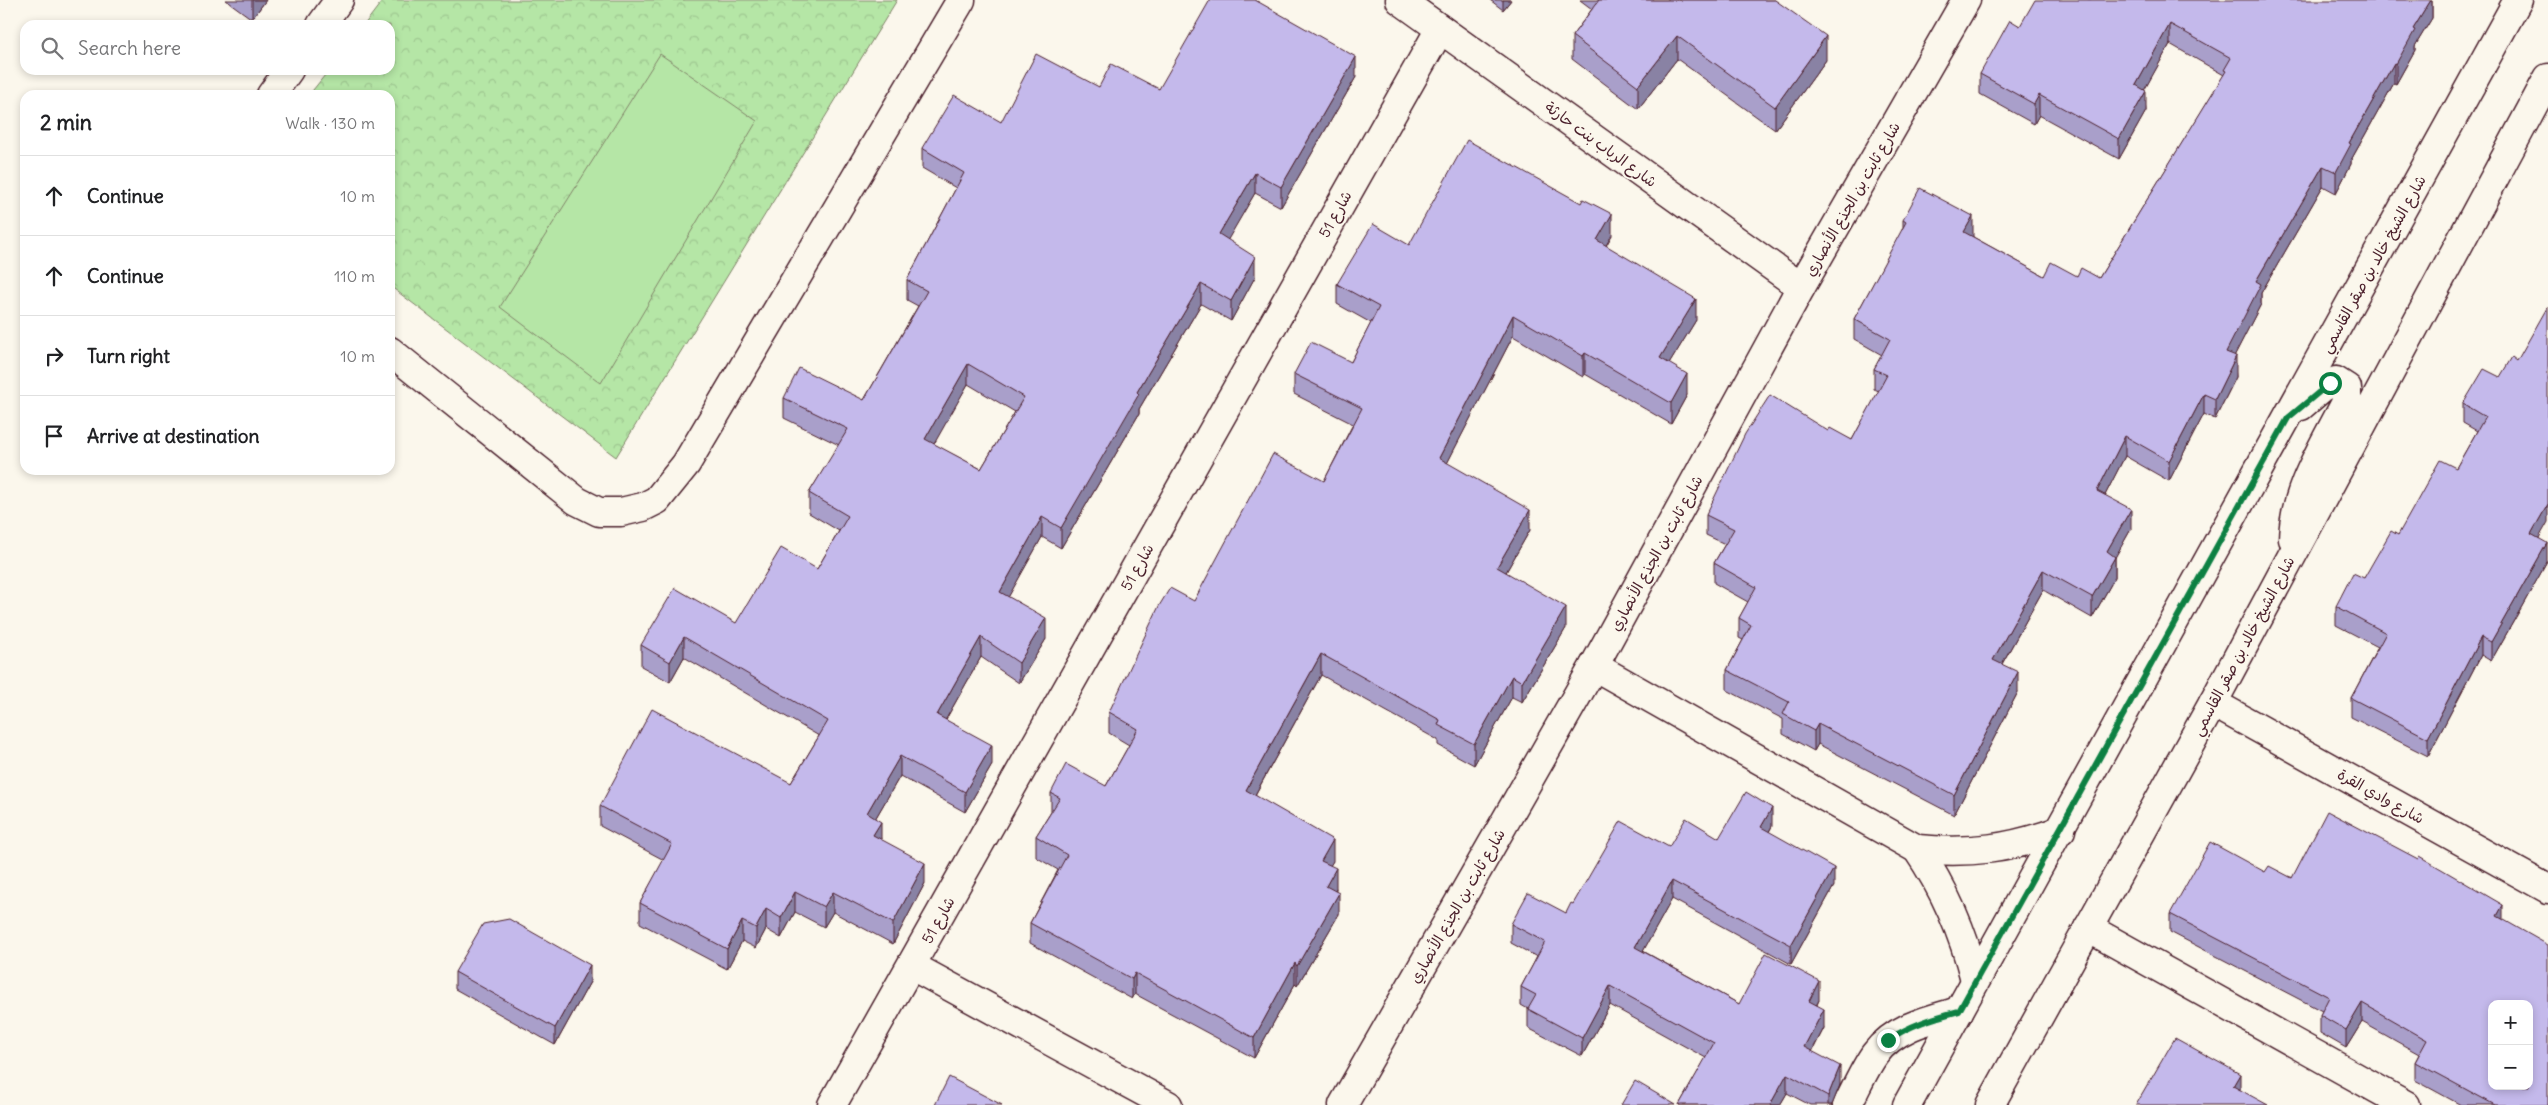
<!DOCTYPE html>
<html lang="en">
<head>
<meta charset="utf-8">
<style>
	body { margin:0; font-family:Delius,"Playpen Sans Arabic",sans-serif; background:#f2f2f2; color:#202124 }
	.controls { position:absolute; right:15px; bottom:15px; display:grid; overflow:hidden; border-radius:10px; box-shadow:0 2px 8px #0003 }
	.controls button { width:45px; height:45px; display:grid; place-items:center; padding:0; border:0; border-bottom:1px solid #e0e0e0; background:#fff; color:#202124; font:25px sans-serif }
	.stop { position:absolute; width:15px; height:15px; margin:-11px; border:4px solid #0b8043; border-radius:50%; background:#fff }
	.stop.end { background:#0b8043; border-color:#fff; box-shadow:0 1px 5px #0008 }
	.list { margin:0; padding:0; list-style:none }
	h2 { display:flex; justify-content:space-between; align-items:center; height:65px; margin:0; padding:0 20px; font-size:21px }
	h2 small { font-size:16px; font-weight:400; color:#757577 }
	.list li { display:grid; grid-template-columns:32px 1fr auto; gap:15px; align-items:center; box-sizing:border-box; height:80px; padding:0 20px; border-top:1px solid #e0e0e0 }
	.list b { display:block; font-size:19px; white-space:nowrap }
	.list em { font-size:16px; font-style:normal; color:#757577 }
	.icon { flex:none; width:28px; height:28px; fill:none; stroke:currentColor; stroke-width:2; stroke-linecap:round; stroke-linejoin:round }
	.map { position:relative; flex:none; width:2548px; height:1105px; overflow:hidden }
	.search { position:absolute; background:#fff; box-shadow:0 2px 8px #0003; left:20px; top:20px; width:375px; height:55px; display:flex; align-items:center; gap:12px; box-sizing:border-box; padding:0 18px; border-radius:15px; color:#757577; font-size:19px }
	.panel { position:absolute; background:#fff; box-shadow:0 2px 8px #0003; left:20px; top:90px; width:375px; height:385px; border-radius:15px }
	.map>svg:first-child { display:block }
	.park { fill:url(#park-crowns); stroke:#808268 }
	.pitch { fill:#b5e6a6; stroke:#808268 }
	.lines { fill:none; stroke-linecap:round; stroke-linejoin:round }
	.street-casing { stroke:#4a1f2b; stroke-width:31 }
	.secondary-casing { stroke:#4a1f2b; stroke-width:31 }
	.street { stroke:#fbf7ec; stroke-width:28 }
	.secondary { stroke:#fbf7ec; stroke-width:28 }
	.wall { fill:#a99fca; stroke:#4a1f2b; fill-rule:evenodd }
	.shaded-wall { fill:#8982a4; stroke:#4a1f2b }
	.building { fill:#c4b9eb; stroke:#4a1f2b; fill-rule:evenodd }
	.route { stroke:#0b8043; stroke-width:6 }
	.labels { text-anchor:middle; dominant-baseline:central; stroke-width:4; stroke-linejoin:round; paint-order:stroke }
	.street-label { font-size:15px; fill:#4a1f2b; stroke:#fbf7ec }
</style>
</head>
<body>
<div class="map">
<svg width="2548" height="1105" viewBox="0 0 2548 1105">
	<defs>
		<pattern id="park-crowns" width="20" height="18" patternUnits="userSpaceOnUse" patternTransform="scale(1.25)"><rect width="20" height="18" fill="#b5e6a6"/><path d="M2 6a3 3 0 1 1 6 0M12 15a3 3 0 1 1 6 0" fill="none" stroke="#9dc58f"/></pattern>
	</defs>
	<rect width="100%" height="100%" fill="#fbf7ec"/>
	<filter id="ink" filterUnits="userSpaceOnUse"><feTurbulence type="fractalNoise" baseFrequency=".02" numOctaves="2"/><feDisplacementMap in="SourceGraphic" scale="10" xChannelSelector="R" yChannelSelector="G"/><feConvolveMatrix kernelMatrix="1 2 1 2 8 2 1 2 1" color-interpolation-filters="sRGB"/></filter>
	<g filter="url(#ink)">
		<path class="park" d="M383 0H897L616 457 390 286V95H309L329 70H390V25H364Z"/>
		<path class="pitch" d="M660 54 757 121 601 383 500 307Z"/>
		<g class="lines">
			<g class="street-casing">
				<g id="street">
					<path d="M1400 0 1801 287"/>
					<path d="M321 25 339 0"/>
					<path d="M271 95 289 70"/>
					<path d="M390 351 577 501 599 512H621L643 507 657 500 686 464 961 0"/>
					<path d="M1594 666 1917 849C1970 854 2010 849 2061 830"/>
					<path d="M2213 703 2548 889"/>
					<path d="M1917 849C1945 890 1963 931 1975 980"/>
					<path d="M2088 928 2406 1105"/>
					<path d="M912 966 1168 1105"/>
					<path d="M832 1105 1440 29"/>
					<path d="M1343 1105 1594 666 1801 287 1966 0"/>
					<path d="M1847 1105C1856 1089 1864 1069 1875 1054 1895 1027 1928 1020 1959 1011"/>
				</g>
			</g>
			<g class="secondary-casing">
				<g id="secondary">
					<path d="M2293 539C2294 489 2325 444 2347 400V388L2336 381 2323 387 2301 406"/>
					<path d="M1907 1105 2518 0"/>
					<path d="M1990 1105 2213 703 2548 78"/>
				</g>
			</g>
			<use href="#street" class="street"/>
			<use href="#secondary" class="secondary"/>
		</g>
		<g class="wall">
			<path d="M226 0H266L252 19Z"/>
			<path d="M1490 0H1511L1503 10Z"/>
			<path d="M1580 0H1775L1826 60 1775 130 1677 59 1638 109 1572 59V36L1592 9Z"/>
			<path d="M2432 0V18L2415 46V50L2396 84 2394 83 2351 160V164L2336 193 2323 186 2261 293V304L2234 356 2236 377 2215 419 2204 414 2169 481 2125 456 2105 495 2131 529 2115 557V577L2092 618 2043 590 2002 664 2018 692 1954 815 1818 744 1814 751 1783 734V719L1727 690V670L1743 640 1739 638V618L1748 602 1714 583V563L1725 544 1706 535V515L1828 431 1852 440 1879 391 1874 389V369L1882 355 1854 339V319L1903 229V220L1973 236V237L2044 276H2077L2099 278 2224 75 2170 44 2144 90 2146 111 2119 159 2039 115 2034 124 1980 94V74L2020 26Z"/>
			<path d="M1356 77 1281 207 1255 193 1227 240 1255 277 1231 321 1201 304 1139 409V414L1061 548 1042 537 1008 597 1046 639 1019 683 981 657 946 719 992 765 965 812 900 776 875 819 881 839 925 883 893 944 833 912 824 927 795 912 781 938 766 929 756 948 742 941 727 969 640 923V903L664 860 600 826V806L791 783 819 736 684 657 670 682 641 666V645L736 623 817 569 839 531 809 513V493L839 445 784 418V398L864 400 918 306 907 300V280L956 188 922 168V148L1001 122 1099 87 1159 89ZM968 384 1015 412 981 469 933 444Z"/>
			<path d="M1612 235 1606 246 1696 320 1669 364 1687 395 1671 424 1585 374 1583 377 1513 336 1447 463 1530 530 1506 572 1566 628 1522 702 1512 697 1474 765 1438 745V740L1321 675 1255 795 1333 861 1330 865 1336 889 1335 891 1339 914 1297 986 1295 984 1254 1058 1135 994 1132 999 1030 943V923L1058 870 1036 857V836L1051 812V793L1106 786 1129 745 1109 733V712L1194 601 1324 481 1353 424 1294 394V374L1351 362 1371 323 1337 304V284L1409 245Z"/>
			<path d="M2500 377 2539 538 2547 562 2491 661 2481 655 2428 756 2351 717V698L2378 647 2336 625V606L2364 578 2398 535 2456 468 2477 431 2463 423V404Z"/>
			<path d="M1772 826 1769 832 1834 886 1791 964 1672 899 1643 951 1739 1004 1819 1000 1817 1005 1824 1028 1812 1052 1840 1085 1832 1105H1810L1787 1093 1780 1105H1679L1706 1058 1610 1005 1582 1056 1528 1028V1009L1521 1005V987L1537 957 1511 943V924L1566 913 1573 904 1669 847 1719 838Z"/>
			<path d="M2265 872 2503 920 2548 1105H2461L2415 1080V1062L2419 1054 2362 1022 2346 1048 2320 1033V1015L2322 1011 2170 932V914Z"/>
			<path d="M455 972 590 982 555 1045 455 989Z"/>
		</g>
		<g class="shaded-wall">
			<path d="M252 0H266L252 19Z"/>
			<path d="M1503 0H1511L1503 10Z"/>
			<path d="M2431 0H2432V18L2415 46V50L2396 84V64L2413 29Z"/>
			<path d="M2170 24V44L2136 105V85Z"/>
			<path d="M1677 36V59L1638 109V86Z"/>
			<path d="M1826 36V60L1775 130V107Z"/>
			<path d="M1356 57V77L1281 207V187Z"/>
			<path d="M2394 63V83L2351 160V164L2336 193V172L2349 143Z"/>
			<path d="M2146 91V111L2119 159V139Z"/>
			<path d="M2039 95V115L2034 124V104Z"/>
			<path d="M2323 166V186L2261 293V304L2226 372V352L2256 281Z"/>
			<path d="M1255 173V193L1219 255V234Z"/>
			<path d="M1612 214V235L1597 261V240Z"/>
			<path d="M1973 216V236L1964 253V232Z"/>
			<path d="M1255 257V277L1231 321V301Z"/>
			<path d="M1201 284V304L1139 409V414L1061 548V528L1137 392Z"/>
			<path d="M1696 299V320L1660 379V358Z"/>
			<path d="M1513 315V336L1439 479V458Z"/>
			<path d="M1585 353V374L1583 377V356Z"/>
			<path d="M2236 356V377L2215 419V399Z"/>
			<path d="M968 364V384L925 460V439Z"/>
			<path d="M1687 374V395L1671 424V403Z"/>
			<path d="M2204 394V414L2169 481V461Z"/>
			<path d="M2125 436V456L2097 511V491Z"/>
			<path d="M2548 504V522L2531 552V534Z"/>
			<path d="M2131 509V529L2107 572V551Z"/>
			<path d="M1530 510V530L1497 588V567Z"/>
			<path d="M1042 517V537L1000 612V592Z"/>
			<path d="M2547 543V562L2491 661V642Z"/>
			<path d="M2115 557V577L2092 618V597Z"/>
			<path d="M2043 570V590L1993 680V660Z"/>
			<path d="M1566 607V628L1522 702V682Z"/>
			<path d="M1046 618V639L1019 683V663Z"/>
			<path d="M684 637V657L670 682V662Z"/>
			<path d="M981 637V657L937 735V715Z"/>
			<path d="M2481 637V655L2428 756V738Z"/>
			<path d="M1321 654V675L1246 811V790Z"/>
			<path d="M2018 672V692L1954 815V795Z"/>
			<path d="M1512 676V697L1474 765V744Z"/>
			<path d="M1818 724V744L1814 751V731Z"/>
			<path d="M992 745V765L965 812V792Z"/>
			<path d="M900 756V776L867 833V813Z"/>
			<path d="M1772 808V826L1761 846V827Z"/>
			<path d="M881 822V842L873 835Z"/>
			<path d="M1333 840V861L1321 881V861Z"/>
			<path d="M925 863V883L893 944V923Z"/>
			<path d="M1336 868V889L1326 906V886Z"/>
			<path d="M1834 868V886L1791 964V945Z"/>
			<path d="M1672 881V899L1635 966V947Z"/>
			<path d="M795 892V912L781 938V918Z"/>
			<path d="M833 892V912L824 927V907Z"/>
			<path d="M1339 893V914L1297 986V966Z"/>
			<path d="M2503 905V924L2497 916Z"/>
			<path d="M766 909V929L756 948V928Z"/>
			<path d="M742 921V941L727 969V949Z"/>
			<path d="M1295 963V984L1254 1058V1038Z"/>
			<path d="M590 965V982L555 1045V1028Z"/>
			<path d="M1135 973V994L1132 999V979Z"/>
			<path d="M1819 981V1000L1809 1020V1001Z"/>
			<path d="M1610 986V1005L1582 1056V1038Z"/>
			<path d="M2362 1003V1022L2346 1048V1030Z"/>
			<path d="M1824 1009V1028L1804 1066V1047Z"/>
			<path d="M1840 1066V1085L1832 1105H1828V1096Z"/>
			<path d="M1787 1074V1093L1780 1105H1770Z"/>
			<path d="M2240 1074V1093L2233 1086Z"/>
		</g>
		<g class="building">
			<path d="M1210 0H1255L1356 57 1281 187 1255 173 1219 234 1255 257 1231 301 1201 284 1137 392 1139 394 1061 528 1042 517 1000 592 1046 618 1019 663 981 637 937 715 992 745 965 792 900 756 867 813 881 822 873 835 925 863 893 923 833 892 824 907 795 892 781 918 766 909 756 928 742 921 727 949 640 903 672 844 600 806 652 709 791 783 828 721 684 637 670 662 641 645 675 588 736 623 781 548 817 569 848 516 809 493 848 429 784 398 799 368 864 400 927 291 907 280 964 173 922 148 954 95 1001 122 1036 54 1099 87 1111 64 1159 89ZM968 364 1024 397 981 469 925 439Z"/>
			<path d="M1599 0H1775L1826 36 1775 107 1677 36 1638 86 1572 36Z"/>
			<path d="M2035 0H2431L2413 29 2415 30 2396 64 2394 63 2349 143 2351 144 2336 172 2323 166 2256 281 2261 284 2226 352 2236 356 2215 399 2204 394 2169 461 2125 436 2097 491 2131 509 2107 551 2115 557 2092 597 2043 570 1993 660 2018 672 1954 795 1818 724 1814 731 1783 714 1789 702 1727 670 1751 625 1739 618 1756 587 1714 563 1734 529 1706 515 1745 434 1770 395 1828 431 1830 428 1852 440 1887 375 1874 369 1890 339 1854 319 1906 222 1903 220 1920 188 1973 216 1964 232 2044 276 2051 262 2077 276 2081 268 2099 278 2226 71 2224 70 2231 58 2170 24 2136 85 2146 91 2119 139 2039 95 2034 104 1980 74 2010 20 2020 26Z"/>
			<path d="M1467 140 1581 203 1583 199 1612 214 1597 240 1696 299 1660 358 1687 374 1671 403 1585 353 1583 356 1513 315 1439 458 1530 510 1497 567 1566 607 1522 682 1512 676 1474 744 1438 725 1440 720 1321 654 1246 790 1333 840 1321 861 1336 868 1326 886 1339 893 1297 966 1295 963 1254 1038 1135 973 1132 979 1030 923 1067 855 1036 836 1060 798 1051 793 1066 764 1106 786 1138 729 1109 712 1159 606 1170 588 1194 601 1273 454 1324 481 1362 408 1294 374 1311 342 1351 362 1379 307 1337 284 1373 224 1409 245Z"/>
			<path d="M2548 306V504L2531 534 2547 543 2491 642 2481 637 2428 738 2351 698 2386 633 2336 606 2353 573 2364 578 2391 531 2398 535 2440 460 2456 468 2485 417 2463 404 2484 369 2500 377 2512 357 2517 361Z"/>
			<path d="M1746 792 1772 808 1761 827 1834 868 1791 945 1672 881 1635 947 1739 1004 1766 953 1819 981 1809 1001 1824 1009 1804 1047 1840 1066 1828 1096 1787 1074 1770 1105H1679L1714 1043 1610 986 1582 1038 1528 1009 1536 995 1521 987 1545 942 1511 924 1528 893 1566 913 1571 903 1573 904 1621 821 1669 847 1686 818 1719 838Z"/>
			<path d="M2327 811 2418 859 2419 856 2503 905 2497 916 2548 945V1105H2495L2415 1062 2427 1040 2362 1003 2346 1030 2320 1015 2329 997 2170 914 2210 842 2265 872 2269 866 2292 878ZM2492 1004H2529V1086H2492Z"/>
			<path d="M509 919 590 965 555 1028 455 972 483 924Z"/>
			<path d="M2175 1038 2240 1074 2233 1086 2268 1105H2136Z"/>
			<path d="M949 1077 1002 1105H935Z"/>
			<path d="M1635 1081 1676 1105H1621Z"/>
		</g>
	</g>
	<g class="lines" filter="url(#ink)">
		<path class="route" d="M1888 1040C1910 1025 1933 1018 1959 1011L2288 418 2330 383"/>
	</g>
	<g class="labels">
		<g class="street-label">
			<text transform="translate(1601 144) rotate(36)">شارع الرباب بنت حارثة</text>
			<text transform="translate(1852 199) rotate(-60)">شارع ثابت بن الجذع الأنصاري</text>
			<text transform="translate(1335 214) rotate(-61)">شارع 51</text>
			<text transform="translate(2373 264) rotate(-61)">شارع الشيخ خالد بن صقر القاسمي</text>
			<text transform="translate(1656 553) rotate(-61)">شارع ثابت بن الجذع الأنصاري</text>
			<text transform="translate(1137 567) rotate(-61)">شارع 51</text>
			<text transform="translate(2243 646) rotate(-62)">شارع الشيخ خالد بن صقر القاسمي</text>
			<text transform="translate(2381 796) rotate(29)">شارع وادي القرة</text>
			<text transform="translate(1457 906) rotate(-60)">شارع ثابت بن الجذع الأنصاري</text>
			<text transform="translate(938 920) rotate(-61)">شارع 51</text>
		</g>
	</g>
</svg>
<div class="controls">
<button>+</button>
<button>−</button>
</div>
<div class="stop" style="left:2330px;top:383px"></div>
<div class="stop end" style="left:1888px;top:1040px"></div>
<div class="search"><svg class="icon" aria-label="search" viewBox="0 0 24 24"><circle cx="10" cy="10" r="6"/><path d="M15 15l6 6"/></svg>Search here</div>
<section class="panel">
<h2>2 min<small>Walk · 130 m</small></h2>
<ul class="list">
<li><svg class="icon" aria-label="ahead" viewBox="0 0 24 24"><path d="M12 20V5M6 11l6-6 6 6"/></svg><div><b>Continue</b></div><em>10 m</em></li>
<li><svg class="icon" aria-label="ahead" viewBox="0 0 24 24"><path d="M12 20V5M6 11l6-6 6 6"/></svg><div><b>Continue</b></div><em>110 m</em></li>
<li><svg class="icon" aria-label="right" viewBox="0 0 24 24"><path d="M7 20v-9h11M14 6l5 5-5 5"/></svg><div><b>Turn right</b></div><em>10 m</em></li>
<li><svg class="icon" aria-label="arrive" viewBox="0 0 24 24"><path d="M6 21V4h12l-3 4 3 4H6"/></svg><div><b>Arrive at destination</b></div></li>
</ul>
</section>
</div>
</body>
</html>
